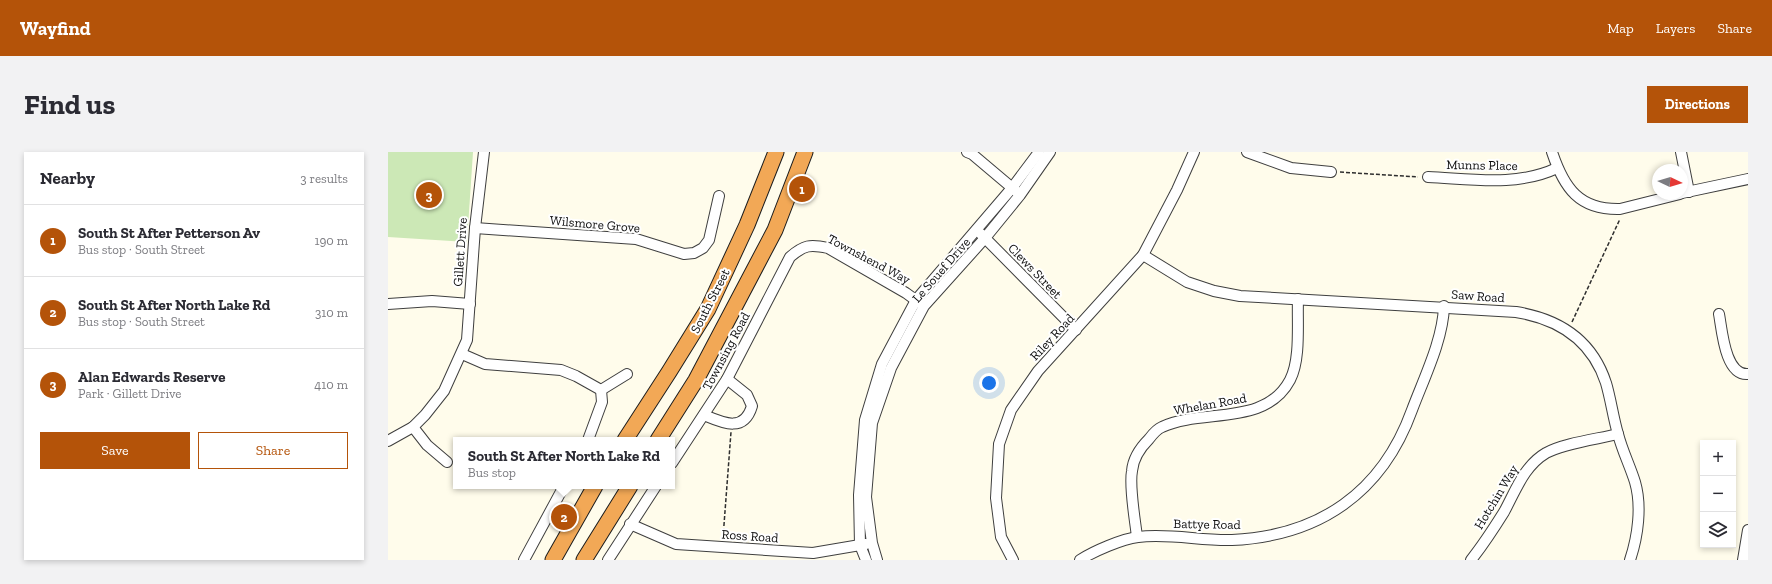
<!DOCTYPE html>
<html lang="en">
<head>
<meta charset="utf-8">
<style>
	body { margin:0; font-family:"Zilla Slab",serif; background:#f2f2f3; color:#2b2b33 }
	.controls { position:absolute; right:12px; bottom:12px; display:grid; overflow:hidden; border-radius:0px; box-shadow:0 2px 6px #0003 }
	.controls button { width:36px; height:36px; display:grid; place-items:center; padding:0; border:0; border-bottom:1px solid #e1e1e2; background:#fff; color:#2b2b33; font:20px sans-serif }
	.compass { position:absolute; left:1264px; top:12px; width:36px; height:36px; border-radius:50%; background:#fff; box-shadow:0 2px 6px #0003; rotate:94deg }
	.you { position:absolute; left:601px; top:231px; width:14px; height:14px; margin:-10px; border:3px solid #fff; border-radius:50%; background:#1a73e8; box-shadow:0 0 0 6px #1a73e833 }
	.badge { display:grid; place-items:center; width:26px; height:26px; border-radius:50%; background:#b45309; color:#fff; font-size:13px; font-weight:700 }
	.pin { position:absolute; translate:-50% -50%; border:2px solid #fff; box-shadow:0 1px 4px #0006 }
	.popup { position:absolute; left:65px; top:285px; width:222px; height:52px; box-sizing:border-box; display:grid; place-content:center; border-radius:0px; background:#fff; filter:drop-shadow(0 1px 3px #0005); font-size:13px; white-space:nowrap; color:#7c7c81 }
	.popup b { font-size:15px; color:#2b2b33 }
	.popup::after { content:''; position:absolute; left:50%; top:100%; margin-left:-8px; border:8px solid transparent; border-top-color:#fff }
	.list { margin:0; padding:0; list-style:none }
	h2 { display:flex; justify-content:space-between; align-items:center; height:52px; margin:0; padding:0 16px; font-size:17px }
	h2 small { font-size:13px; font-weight:400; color:#7c7c81 }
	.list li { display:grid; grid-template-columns:26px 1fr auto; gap:12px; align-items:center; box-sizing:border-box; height:72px; padding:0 16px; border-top:1px solid #e1e1e2 }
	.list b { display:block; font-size:15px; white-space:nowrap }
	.list p { margin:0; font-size:13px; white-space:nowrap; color:#7c7c81 }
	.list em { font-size:13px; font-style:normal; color:#7c7c81 }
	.actions { display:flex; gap:8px; padding:12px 16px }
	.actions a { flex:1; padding:9px 0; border:1px solid #b45309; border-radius:0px; text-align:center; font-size:14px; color:#b45309 }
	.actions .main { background:#b45309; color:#fff }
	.icon { flex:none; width:22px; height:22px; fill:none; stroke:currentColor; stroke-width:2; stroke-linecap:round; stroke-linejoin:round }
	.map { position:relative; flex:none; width:1360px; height:408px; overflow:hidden; border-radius:0px }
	header { display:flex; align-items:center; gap:24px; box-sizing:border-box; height:56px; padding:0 20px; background:#b45309; color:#fff }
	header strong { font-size:19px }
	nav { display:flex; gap:22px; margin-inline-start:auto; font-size:14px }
	.intro { display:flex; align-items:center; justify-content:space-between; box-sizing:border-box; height:96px; padding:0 24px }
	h1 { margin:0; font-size:28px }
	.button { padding:10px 18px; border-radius:0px; background:#b45309; color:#fff; font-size:14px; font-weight:700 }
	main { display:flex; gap:24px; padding:0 24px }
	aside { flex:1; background:#fff; border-radius:0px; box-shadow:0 2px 6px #0003 }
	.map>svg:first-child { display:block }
	.green { fill:#cce8b6 }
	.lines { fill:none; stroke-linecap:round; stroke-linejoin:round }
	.minor-casing { stroke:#3f3f3f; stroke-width:12 }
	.highway-casing { stroke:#1d1d1d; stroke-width:17 }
	.path { stroke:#2e2e2e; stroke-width:1.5; stroke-dasharray:4 2; stroke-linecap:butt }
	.minor { stroke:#fff; stroke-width:10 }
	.highway { stroke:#f2a856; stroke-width:15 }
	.labels { text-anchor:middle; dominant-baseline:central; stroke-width:4; stroke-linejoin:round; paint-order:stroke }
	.street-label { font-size:13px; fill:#0c0c0c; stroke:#fff }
</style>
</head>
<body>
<header>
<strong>Wayfind</strong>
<nav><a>Map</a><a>Layers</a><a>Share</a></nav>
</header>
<div class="intro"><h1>Find us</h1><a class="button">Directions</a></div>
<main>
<aside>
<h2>Nearby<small>3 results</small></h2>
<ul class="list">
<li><span class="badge">1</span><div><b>South St After Petterson Av</b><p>Bus stop · South Street</p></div><em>190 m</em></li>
<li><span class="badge">2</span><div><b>South St After North Lake Rd</b><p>Bus stop · South Street</p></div><em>310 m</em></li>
<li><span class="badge">3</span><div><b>Alan Edwards Reserve</b><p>Park · Gillett Drive</p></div><em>410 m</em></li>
</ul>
<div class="actions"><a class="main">Save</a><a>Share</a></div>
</aside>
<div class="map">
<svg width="1360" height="408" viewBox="0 0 1360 408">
	<rect width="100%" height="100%" fill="#fffceb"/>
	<path class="green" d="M0 0H85L79 90 0 85Z"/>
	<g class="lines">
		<g class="minor-casing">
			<g id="minor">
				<path d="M579 0 584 2 629 40"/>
				<path d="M859 0 903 16 943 20"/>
				<path d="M1164 0C1176 36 1191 58 1232 57L1292 42"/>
				<path d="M1293 0 1301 40"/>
				<path d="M1040 25C1084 27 1129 35 1169 16"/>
				<path d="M1294 41 1360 27"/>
				<path d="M87 76 248 87 296 102 306 101 315 96 321 88 331 44"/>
				<path d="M593 82 688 178"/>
				<path d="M755 103 799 130 826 139 852 144 1128 160C1171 167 1204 188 1218 231 1223 248 1225 265 1230 282 1234 298 1242 314 1247 330 1254 354 1250 384 1242 408"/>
				<path d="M0 152 44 149 82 152"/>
				<path d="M1331 162C1334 178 1337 224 1360 222"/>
				<path d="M74 202 97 212 173 218 188 224 213 238 214 250 200 288"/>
				<path d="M213 238 239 222"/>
				<path d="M316 263C335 271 356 281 364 254L359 243 339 227"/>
				<path d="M25 275 39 293 59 310"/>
				<path d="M0 289 25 275 37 263 56 239 79 188 87 76 96 0"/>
				<path d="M284 311 339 227 402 105C416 93 422 92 440 96L518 141 533 152"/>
				<path d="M242 372 288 392 425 401 478 392"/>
				<path d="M749 385C747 367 741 335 744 319 745 307 753 295 761 287 764 283 769 277 774 275 815 256 877 275 902 228 913 207 909 170 910 147"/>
				<path d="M136 408 176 334"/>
				<path d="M220 408 268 334"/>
				<path d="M478 408 472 393 471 343 477 268 494 212 528 148 624 36 651 0"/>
				<path d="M489 408 484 391 478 345 484 271 503 216 536 154 597 86 632 43 662 0"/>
				<path d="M625 408 613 385 608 346 611 292 623 258 650 219 755 103 789 38 806 0"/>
				<path d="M692 408C706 399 734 387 750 385 781 381 813 389 844 388 931 384 994 341 1024 258 1036 226 1055 188 1056 154"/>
				<path d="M1083 408C1095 393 1106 376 1116 360 1128 338 1136 314 1158 301 1176 291 1210 287 1230 282"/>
				<path d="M1355 408 1360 378"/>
			</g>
		</g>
		<g class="highway-casing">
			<g id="highway">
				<path d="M237 288 281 220 320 157 359 73 388 0"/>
				<path d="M270 288 308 228 387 78 417 0"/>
				<path d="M165 408 207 334"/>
				<path d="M196 408 242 334"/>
			</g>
		</g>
		<g class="path">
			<path d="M952 20 1030 25"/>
			<path d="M1184 170 1232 67"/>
			<path d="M335 386 343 280"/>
		</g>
		<use href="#minor" class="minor"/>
		<use href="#highway" class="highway"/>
	</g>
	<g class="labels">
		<g class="street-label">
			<text transform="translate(1094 13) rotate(1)">Munns Place</text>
			<text transform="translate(207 72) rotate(5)">Wilsmore Grove</text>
			<text transform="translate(72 100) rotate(-86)">Gillett Drive</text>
			<text transform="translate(481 107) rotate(28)">Townshend Way</text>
			<text transform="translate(553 118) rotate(-49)">Le Souef Drive</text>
			<text transform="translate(647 119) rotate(46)">Clews Street</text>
			<text transform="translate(1090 144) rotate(4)">Saw Road</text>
			<text transform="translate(322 149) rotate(-63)">South Street</text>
			<text transform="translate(664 185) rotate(-47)">Riley Road</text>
			<text transform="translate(338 199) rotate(-62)">Townsing Road</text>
			<text transform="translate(822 252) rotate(-10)">Whelan Road</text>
			<text transform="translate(1108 345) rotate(-59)">Hotchin Way</text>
			<text transform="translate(819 372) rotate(1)">Battye Road</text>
			<text transform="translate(362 384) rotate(4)">Ross Road</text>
		</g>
	</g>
</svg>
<div class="controls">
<button>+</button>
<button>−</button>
<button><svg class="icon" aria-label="layers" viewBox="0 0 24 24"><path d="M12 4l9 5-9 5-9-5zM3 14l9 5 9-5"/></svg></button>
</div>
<svg class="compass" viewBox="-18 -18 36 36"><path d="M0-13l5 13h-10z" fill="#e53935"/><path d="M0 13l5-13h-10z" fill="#7c7c81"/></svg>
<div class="you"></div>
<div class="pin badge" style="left:414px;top:37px">1</div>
<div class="pin badge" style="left:176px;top:365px">2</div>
<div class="popup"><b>South St After North Lake Rd</b>Bus stop</div>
<div class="pin badge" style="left:41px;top:43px">3</div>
</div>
</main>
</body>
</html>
